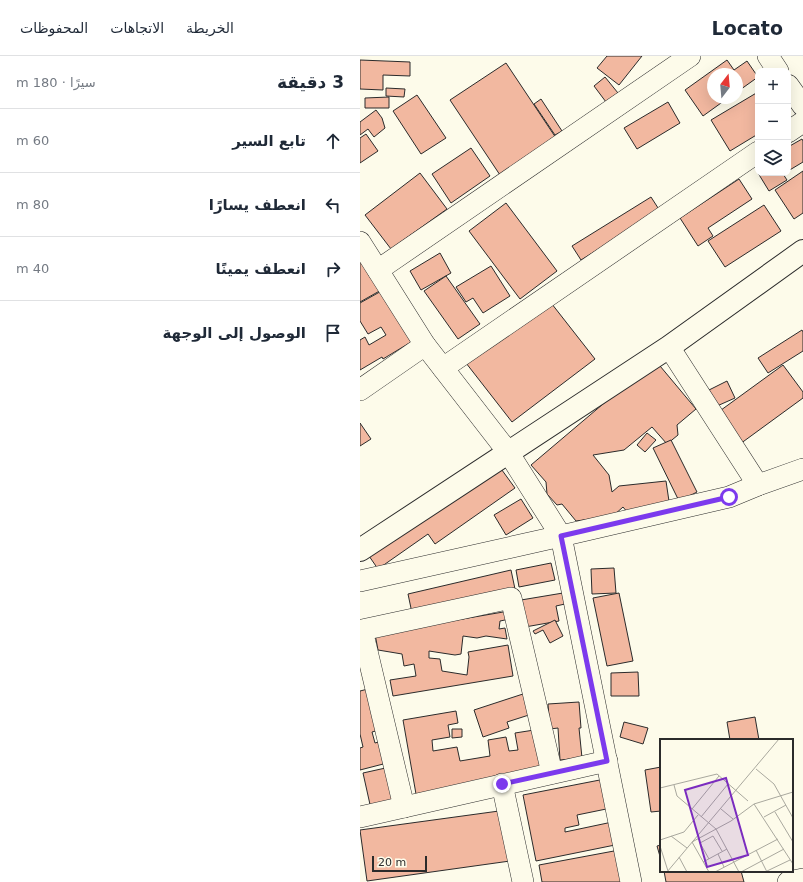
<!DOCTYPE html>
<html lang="ar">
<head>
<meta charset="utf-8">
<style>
	body { margin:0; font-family:"DejaVu Sans","Noto Naskh Arabic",sans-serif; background:#f2f2f3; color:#1f2937; direction:rtl }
	.controls { position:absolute; right:12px; top:12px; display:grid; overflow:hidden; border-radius:8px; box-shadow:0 4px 16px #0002 }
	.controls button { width:36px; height:36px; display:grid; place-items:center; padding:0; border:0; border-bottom:1px solid #e0e1e3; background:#fff; color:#1f2937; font:20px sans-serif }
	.compass { position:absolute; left:347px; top:12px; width:36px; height:36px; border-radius:50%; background:#fff; box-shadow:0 4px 16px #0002; rotate:16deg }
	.scale { position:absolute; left:12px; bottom:10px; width:55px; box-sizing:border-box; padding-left:4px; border:2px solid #2b2b2b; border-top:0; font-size:11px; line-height:14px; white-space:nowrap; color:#2b2b2b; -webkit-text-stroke:3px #fdfbea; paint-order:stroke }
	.stop { position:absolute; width:12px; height:12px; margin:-9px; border:3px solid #7c3aed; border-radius:50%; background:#fff }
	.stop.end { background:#7c3aed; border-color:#fff; box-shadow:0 1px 4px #0008 }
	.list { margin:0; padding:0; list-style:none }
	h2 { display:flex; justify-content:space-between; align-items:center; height:52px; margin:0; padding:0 16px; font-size:17px }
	h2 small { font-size:13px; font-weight:400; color:#747a83 }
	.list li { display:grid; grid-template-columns:26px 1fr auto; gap:12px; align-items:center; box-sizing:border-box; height:64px; padding:0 16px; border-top:1px solid #e0e1e3 }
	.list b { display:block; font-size:15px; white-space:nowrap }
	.list em { font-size:13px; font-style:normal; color:#747a83 }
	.icon { flex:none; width:22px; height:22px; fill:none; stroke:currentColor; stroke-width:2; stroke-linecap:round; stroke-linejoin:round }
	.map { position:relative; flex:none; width:443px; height:826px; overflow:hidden; direction:ltr }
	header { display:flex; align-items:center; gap:24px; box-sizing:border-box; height:56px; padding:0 20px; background:#fff; border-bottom:1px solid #e0e1e3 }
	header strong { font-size:19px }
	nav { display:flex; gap:22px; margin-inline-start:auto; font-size:14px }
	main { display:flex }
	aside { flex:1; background:#fff }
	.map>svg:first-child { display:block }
	.building { fill:#f2b8a0; stroke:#2b2b2b }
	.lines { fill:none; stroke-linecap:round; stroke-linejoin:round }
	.minor-casing { stroke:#2b2b2b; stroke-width:22 }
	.major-casing { stroke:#2b2b2b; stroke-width:24 }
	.minor { stroke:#fdfbea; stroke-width:21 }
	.major { stroke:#fdfbea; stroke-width:22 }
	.route { stroke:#7c3aed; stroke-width:5 }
	.inset-road { fill:none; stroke:#a9a89e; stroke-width:1 }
	.view { fill:#7b2cbf; fill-opacity:0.15; stroke:#7b2cbf; stroke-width:2 }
	.inset-edge { fill:none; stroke:#2b2b2b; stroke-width:2 }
</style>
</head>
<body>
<header>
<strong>Locato</strong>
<nav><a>الخريطة</a><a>الاتجاهات</a><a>المحفوظات</a></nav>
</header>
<main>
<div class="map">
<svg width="443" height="826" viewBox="0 0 443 826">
	<rect width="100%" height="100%" fill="#fdfbea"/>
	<g class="building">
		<path d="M247 0H282L259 29 237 12Z"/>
		<path d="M0 4 50 6V20L23 19V34L0 33Z"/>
		<path d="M367 4 374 14 387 5 398 21 377 36V18H353V42H368L343 60 325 34Z"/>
		<path d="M146 7 196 82 140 119 90 44Z"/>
		<path d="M245 21 258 37 246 46 234 30Z"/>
		<path d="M26 32 45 33 44 41 26 40Z"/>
		<path d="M398 36V78L370 95 351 64Z"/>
		<path d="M57 39 86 82 61 98 33 55Z"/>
		<path d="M29 41V52H5V42Z"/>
		<path d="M181 43 202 75 195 79 174 48Z"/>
		<path d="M308 46 320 67 277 93 264 72Z"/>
		<path d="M16 54 22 62 25 72 14 81 8 73 0 79V66Z"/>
		<path d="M6 78 18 95 0 107V82Z"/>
		<path d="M442 83 443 85V106L428 115V91Z"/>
		<path d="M111 92 130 120 91 147 72 118Z"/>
		<path d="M443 115V157L434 163 415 134Z"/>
		<path d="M60 117 87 153 31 193 5 159Z"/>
		<path d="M398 117H425L423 118 427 124 409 135Z"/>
		<path d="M379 123 392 143 348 172 353 180 338 190 320 162Z"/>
		<path d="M291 141 300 155 221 204 212 190Z"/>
		<path d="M146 147 197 215 160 243 109 175Z"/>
		<path d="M404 149 421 175 365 211 348 185Z"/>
		<path d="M80 197 91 217 61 234 50 215Z"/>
		<path d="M0 198 23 233 0 246Z"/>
		<path d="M131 210 150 240 123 257 113 242 106 246 96 231Z"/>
		<path d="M86 220 120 268 98 283 64 235Z"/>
		<path d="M25 233 56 283 23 303 22 301 0 314V284L5 281 9 289 26 279 21 271 8 278 0 265V247Z"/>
		<path d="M188 243 235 303 152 366 106 307Z"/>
		<path d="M442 274 443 276V295L408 317 398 302Z"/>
		<path d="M295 304 336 353 317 369 318 379 307 388 292 371 264 394 233 399 249 419 252 436 259 430 306 425 310 452 268 457 263 451 253 460 216 465 202 448 197 449 187 438 186 426 171 409Z"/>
		<path d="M423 309 443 336V342L380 388 357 357Z"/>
		<path d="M367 325 375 342 357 350 349 334Z"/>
		<path d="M0 367 11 383 0 390Z"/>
		<path d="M287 377 296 384 285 396 277 389Z"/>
		<path d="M311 384 337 436 319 445 293 392Z"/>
		<path d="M139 410 155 432 75 488 68 478 18 513 9 500Z"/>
		<path d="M161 443 173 462 146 479 134 459Z"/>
		<path d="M191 507 195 524 159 531 156 514Z"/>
		<path d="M254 512 256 537 232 538 231 513Z"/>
		<path d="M151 514 155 533 52 557 48 538Z"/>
		<path d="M203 537 205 548 196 550 199 565 165 571 161 544Z"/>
		<path d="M259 537 273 605 247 610 233 542Z"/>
		<path d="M149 555 150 563 140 565 139 573 145 572 147 583 126 580 117 582 103 580 101 598 95 599 69 595V602L80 603 82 615 107 619 109 601 108 596 148 589 153 620 33 640 30 624 56 620 54 608 44 610 42 598 18 594 15 578Z"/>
		<path d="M195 564 203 580 190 587 183 574 175 578 173 575Z"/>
		<path d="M278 616 279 640H251V617Z"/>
		<path d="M12 632 23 673 12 676 15 687 25 684 31 706 0 714V692L3 691 0 678V635Z"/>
		<path d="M166 637 172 658 147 666 149 672 123 681 114 654Z"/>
		<path d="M219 646 221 672H219L222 702 200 704 198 672 190 673 188 648Z"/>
		<path d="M96 655 98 667 88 669 90 681 72 684 73 695 97 691 100 705 130 700 128 684 146 681 149 695 158 694 155 677 187 672 194 715 56 738 43 664Z"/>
		<path d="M395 661 399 684H370L367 666Z"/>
		<path d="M264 666 288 672 283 688 260 681Z"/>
		<path d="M92 673H102V681L92 682Z"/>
		<path d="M30 711 38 747 11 753 3 717Z"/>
		<path d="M301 711V755L291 756 285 714Z"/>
		<path d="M250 722 256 751 217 759 219 769 205 772V776L257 765 255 789 176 805 163 739Z"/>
		<path d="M139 755 150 805 7 825 0 774Z"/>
		<path d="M301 789V804L297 790Z"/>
		<path d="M270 792 277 826H182L179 809Z"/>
		<path d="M304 815H381L384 826H306Z"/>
	</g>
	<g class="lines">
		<g class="minor-casing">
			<g id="minor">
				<path d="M408 0 418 15"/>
				<path d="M428 29 443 50"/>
				<path d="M428 76 443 66"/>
				<path d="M0 186 65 289 148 396 201 480 271 826"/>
				<path d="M18 214 330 0"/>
				<path d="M309 291 398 429"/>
				<path d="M83 312 398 96"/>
				<path d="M0 334 65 289"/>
				<path d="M0 525 201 480 369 441 398 429 443 413"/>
				<path d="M142 728 163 826"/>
				<path d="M44 751 2 574 151 542 192 717"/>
				<path d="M0 761 247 705"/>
				<path d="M428 826 443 823"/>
			</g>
		</g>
		<g class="major-casing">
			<path id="major" d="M0 494 309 291 443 195"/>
		</g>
		<use href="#minor" class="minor"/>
		<use href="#major" class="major"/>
	</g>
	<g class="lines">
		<path class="route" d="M142 728 247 705 201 480 369 441"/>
	</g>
	<g transform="translate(300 683)">
		<rect width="133" height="133" fill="#fdfbea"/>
		<path class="inset-road" d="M96 30 114 45 133 79M14 46 17 57 56 90 79 133M0 49 57 35 88 62M94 65 133 125M32 70 59 37M61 70 73 80M115 73 133 103M41 78 68 45M104 78 126 66M11 97 27 109M0 101 24 93 38 76M0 107 8 132M96 111 107 133M58 115 64 128M19 118 27 133M49 120 40 104 53 97 62 112M43 123 67 110M107 132 130 121M7 133 119 0M49 133 32 103 71 82 94 65 133 53M55 133 118 100M81 133 124 110"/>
		<path class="view" d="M66 39 88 116 47 128 25 51Z"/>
		<rect width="133" height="133" class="inset-edge"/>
	</g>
</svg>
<div class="controls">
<button>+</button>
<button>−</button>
<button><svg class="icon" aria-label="layers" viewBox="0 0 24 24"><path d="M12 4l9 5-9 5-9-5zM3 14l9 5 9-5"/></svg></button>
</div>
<svg class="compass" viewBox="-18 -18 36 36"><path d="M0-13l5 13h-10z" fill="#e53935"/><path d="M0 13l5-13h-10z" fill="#747a83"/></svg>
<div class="scale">20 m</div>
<div class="stop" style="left:369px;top:441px"></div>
<div class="stop end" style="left:142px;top:728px"></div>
</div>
<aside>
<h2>3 دقيقة<small>سيرًا · 180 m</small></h2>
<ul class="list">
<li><svg class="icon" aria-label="ahead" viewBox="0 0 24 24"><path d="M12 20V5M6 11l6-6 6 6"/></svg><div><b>تابع السير</b></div><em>60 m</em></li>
<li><svg class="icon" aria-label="left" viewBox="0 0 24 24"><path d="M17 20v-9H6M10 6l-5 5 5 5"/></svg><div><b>انعطف يسارًا</b></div><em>80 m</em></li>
<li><svg class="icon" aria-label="right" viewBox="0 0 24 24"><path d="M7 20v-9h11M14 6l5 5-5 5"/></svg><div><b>انعطف يمينًا</b></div><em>40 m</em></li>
<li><svg class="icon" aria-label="arrive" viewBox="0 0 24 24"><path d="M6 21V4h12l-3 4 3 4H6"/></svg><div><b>الوصول إلى الوجهة</b></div></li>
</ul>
</aside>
</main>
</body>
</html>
